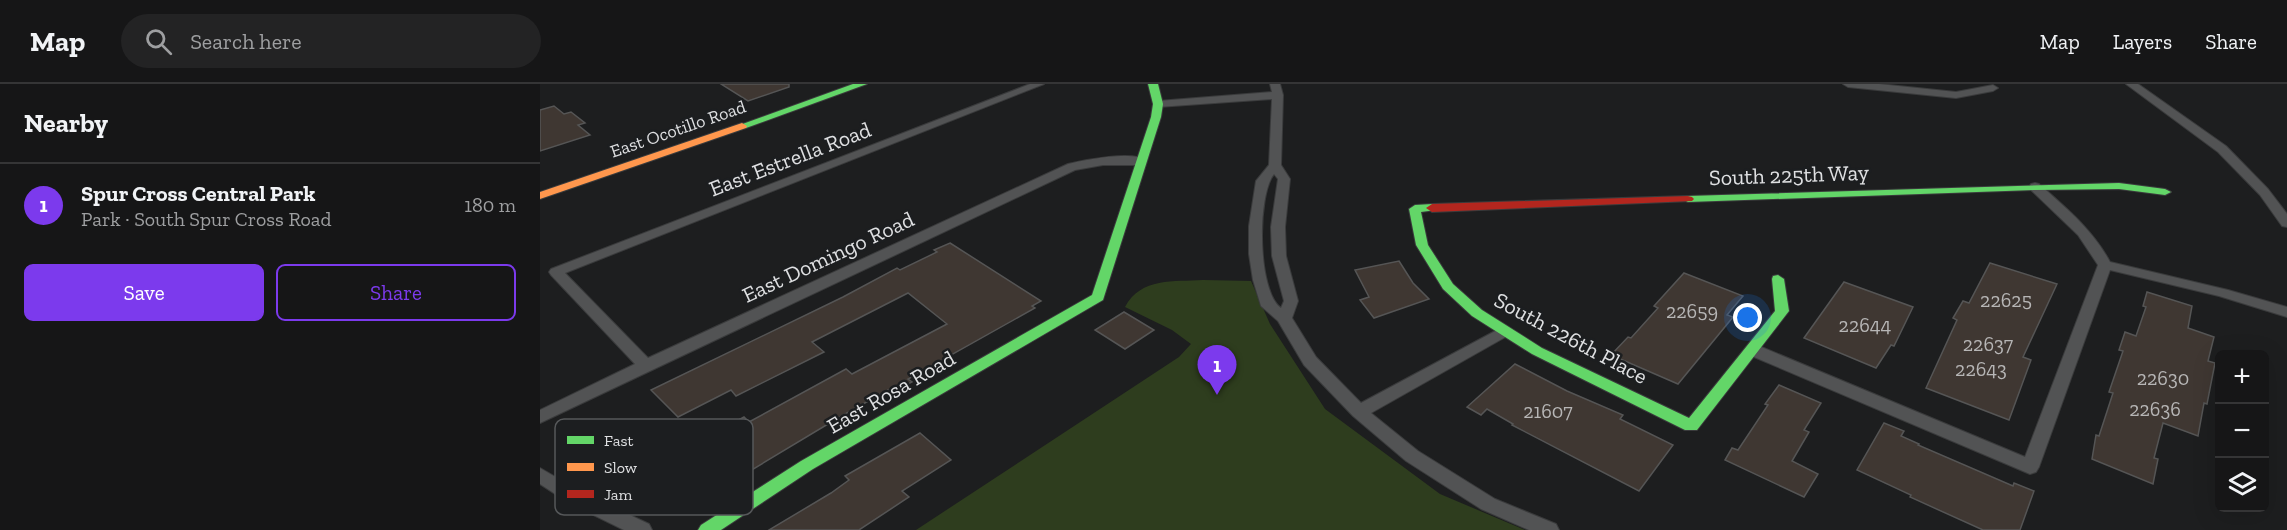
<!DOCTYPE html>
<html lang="en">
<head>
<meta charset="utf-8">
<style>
	body { margin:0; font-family:"Zilla Slab",serif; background:#232324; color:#f1f3f6 }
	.controls { position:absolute; right:18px; bottom:18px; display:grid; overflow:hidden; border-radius:9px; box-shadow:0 6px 24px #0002 }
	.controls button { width:54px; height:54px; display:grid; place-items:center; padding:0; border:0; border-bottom:2px solid #353536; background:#161617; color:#f1f3f6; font:30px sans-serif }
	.you { position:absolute; left:1208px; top:234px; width:21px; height:21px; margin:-15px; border:4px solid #fff; border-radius:50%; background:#1a73e8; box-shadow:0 0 0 9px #1a73e833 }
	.badge { display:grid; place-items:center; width:39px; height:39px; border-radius:50%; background:#7c3aed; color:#fff; font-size:20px; font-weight:700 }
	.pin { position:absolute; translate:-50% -50px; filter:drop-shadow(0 2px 3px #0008) }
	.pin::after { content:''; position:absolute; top:32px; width:21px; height:18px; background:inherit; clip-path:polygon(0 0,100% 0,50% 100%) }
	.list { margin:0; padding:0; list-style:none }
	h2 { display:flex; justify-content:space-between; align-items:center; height:78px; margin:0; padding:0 24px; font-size:26px }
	h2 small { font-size:20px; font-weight:400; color:#9e9fa1 }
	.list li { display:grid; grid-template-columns:39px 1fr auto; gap:18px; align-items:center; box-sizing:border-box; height:84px; padding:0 24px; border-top:2px solid #353536 }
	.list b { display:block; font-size:22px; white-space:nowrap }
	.list p { margin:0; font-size:20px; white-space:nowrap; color:#9e9fa1 }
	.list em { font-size:20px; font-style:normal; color:#9e9fa1 }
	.actions { display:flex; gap:12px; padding:18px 24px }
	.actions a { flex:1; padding:14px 0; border:2px solid #7c3aed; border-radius:9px; text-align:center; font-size:21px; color:#7c3aed }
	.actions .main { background:#7c3aed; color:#fff }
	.icon { flex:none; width:33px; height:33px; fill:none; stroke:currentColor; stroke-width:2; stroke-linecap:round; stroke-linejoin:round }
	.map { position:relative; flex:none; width:1747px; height:446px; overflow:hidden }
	header { display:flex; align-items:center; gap:36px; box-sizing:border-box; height:84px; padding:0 30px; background:#161617; border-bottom:2px solid #353536 }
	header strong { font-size:28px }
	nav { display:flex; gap:33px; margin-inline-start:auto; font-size:21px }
	.search { width:420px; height:54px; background:#232324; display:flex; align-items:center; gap:15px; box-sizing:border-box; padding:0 21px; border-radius:33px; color:#9e9fa1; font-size:22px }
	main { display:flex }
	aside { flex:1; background:#161617 }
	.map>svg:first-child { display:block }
	.green { fill:#2e3d1e }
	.building { fill:#3f3732; stroke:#555; stroke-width:1.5 }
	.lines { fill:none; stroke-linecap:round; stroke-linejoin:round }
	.street-casing { stroke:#3a3b3c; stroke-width:2 }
	.fast-casing { stroke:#3a3b3c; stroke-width:2 }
	.slow-casing { stroke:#3a3b3c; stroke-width:2 }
	.jam-casing { stroke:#3a3b3c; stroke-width:2 }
	.street { fill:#525354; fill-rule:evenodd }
	.fast { fill:#63d668; fill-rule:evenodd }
	.slow { fill:#ff974d; fill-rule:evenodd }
	.jam { fill:#b3261e; fill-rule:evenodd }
	.labels { text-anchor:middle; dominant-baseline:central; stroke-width:5; stroke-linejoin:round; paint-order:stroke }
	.far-street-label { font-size:18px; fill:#dfe0e2; stroke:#1c1e20 }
	.number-label { font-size:20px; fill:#b7b6b6 }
	.street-label { font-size:22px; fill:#dfe0e2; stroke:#1c1e20 }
	.key { fill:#1c1e20; stroke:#56585a; stroke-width:1.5 }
	.key-label { font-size:16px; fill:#dfe0e2 }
</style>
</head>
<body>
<header>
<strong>Map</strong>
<div class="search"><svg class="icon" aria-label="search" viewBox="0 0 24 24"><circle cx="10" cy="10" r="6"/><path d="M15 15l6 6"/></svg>Search here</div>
<nav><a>Map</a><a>Layers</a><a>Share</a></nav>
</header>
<main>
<aside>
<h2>Nearby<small></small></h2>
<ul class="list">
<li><span class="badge">1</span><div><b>Spur Cross Central Park</b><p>Park · South Spur Cross Road</p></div><em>180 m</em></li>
</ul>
<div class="actions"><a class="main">Save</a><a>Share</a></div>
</aside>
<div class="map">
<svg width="1747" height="446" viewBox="0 0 1747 446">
	<rect width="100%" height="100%" fill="#1d1e1f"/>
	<path class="green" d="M663 196 711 197 730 240 785 325 900 410 985 446H376L639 273 651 260 632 246 585 223C601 193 634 198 663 196Z"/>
	<g class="building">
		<path d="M181 0H249V3L208 17Z"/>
		<path d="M14 22 24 30 31 28 45 39 38 41 50 51 0 67V26Z"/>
		<path d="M410 159 501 217 492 222 495 224 368 295 372 298 351 309 348 306 298 334 195 396 158 358 204 333 209 338 306 285 312 290 407 240 368 209 272 258 284 268 196 312 191 306 138 333 111 306 303 213 357 184 360 186 397 168 394 166Z"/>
		<path d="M859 177 873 199 889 215 834 234 820 216 829 213 815 186Z"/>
		<path d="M1450 179 1517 200 1483 273 1491 276 1469 336 1386 304 1417 236 1413 234 1423 217 1429 219Z"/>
		<path d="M1144 189 1203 212 1187 231 1193 233 1138 300 1071 271 1088 253 1091 254 1118 224 1114 222Z"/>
		<path d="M1304 198 1373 223 1354 262 1351 261 1336 284 1264 254Z"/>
		<path d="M1607 208 1652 222 1648 244 1674 253 1668 277 1675 279 1667 320 1664 319 1658 352 1623 339 1614 374 1618 375 1613 400 1552 375 1556 351 1559 352 1573 309 1569 308 1583 267 1579 266 1585 248 1596 252 1606 223 1603 222Z"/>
		<path d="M584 228 614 246 585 265 555 246Z"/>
		<path d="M975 280 1027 307 1083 331 1080 335 1133 361 1099 407 972 341 973 340 947 325 941 331 927 323Z"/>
		<path d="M1239 301 1281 319 1264 346 1269 348 1252 377 1278 390 1264 413 1185 376 1192 364 1198 366 1228 321 1225 320Z"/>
		<path d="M1344 339 1364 347 1361 352 1379 360 1378 361 1473 402 1474 399 1494 407 1480 446H1443L1370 413 1371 411 1317 386Z"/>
		<path d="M380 349 411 376 362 407 369 413 319 446H229L291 409 309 396 305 392Z"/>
	</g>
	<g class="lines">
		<g class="street-casing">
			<g id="street">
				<path d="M490 0H504L25 189 108 274 528 80C544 76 594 66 607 77L601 81H563L535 86 0 339V326L95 280 11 191 9 188 11 185Z"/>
				<path d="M730 0H740L743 11 741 81 750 95 745 143 746 172 758 217 752 234 776 273 821 319 959 245H969L972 248 969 251 831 329 878 367 955 415 1016 440 1019 446H989L941 425 866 377 813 332 764 281 738 237 721 222 713 196 709 170V142L716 97 729 81 732 15 618 23 613 20 618 17 732 8ZM734 90 738 95 731 143 732 172 744 217 741 224C717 207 717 111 734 90Z"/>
				<path d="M1303 0H1339L1416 8 1453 1 1458 4 1453 7 1416 14 1308 3Z"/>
				<path d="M1586 0H1598L1686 62 1728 105 1747 130V143L1742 142 1720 111 1678 68Z"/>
				<path d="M1495 99 1499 100C1526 124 1553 146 1570 178L1688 206 1747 223V233L1679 212 1570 186 1499 383 1496 388 1490 390 1207 270 1205 266 1213 261 1219 262 1485 373 1558 181 1538 151 1491 106 1489 103 1491 100Z"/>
				<path d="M0 384 43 409 109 440 112 446H84L29 419 0 400Z"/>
			</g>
		</g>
		<g class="fast-casing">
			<g id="fast">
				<path d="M313 0H327L206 44H198L197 42Z"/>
				<path d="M608 0H618L623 20 621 33 563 216 273 385 181 446H158L161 441 261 377 552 211 611 33 613 20Z"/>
				<path d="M1579 99 1625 105 1631 108 1625 111 1579 105 1495 106 1148 118 1142 115 1148 112Z"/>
				<path d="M892 120 896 122 898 124 896 126 881 128 888 161 913 200 942 226 1002 264 1149 334 1235 227 1232 195 1233 192 1238 191 1244 195 1249 227 1157 346H1145L992 270 932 232 903 205 876 161 869 125 875 121Z"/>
			</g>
		</g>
		<g class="slow-casing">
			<path id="slow" d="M202 39 207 42 206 44 0 115V108Z"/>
		</g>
		<g class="jam-casing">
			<path id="jam" d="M1148 112 1152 113 1154 115 1152 117 892 128 886 124 892 120Z"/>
		</g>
		<use href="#street" class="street"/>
		<use href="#fast" class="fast"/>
		<use href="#slow" class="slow"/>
		<use href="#jam" class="jam"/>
	</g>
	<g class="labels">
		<g class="far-street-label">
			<text transform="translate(138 45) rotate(-19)">East Ocotillo Road</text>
		</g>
		<g class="number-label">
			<text x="1466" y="216">22625</text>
			<text x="1152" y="227">22659</text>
			<text x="1325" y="241">22644</text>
			<text x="1448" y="260">22637</text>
			<text x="1441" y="285">22643</text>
			<text x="1623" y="294">22630</text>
			<text x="1615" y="325">22636</text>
			<text x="1008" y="327">21607</text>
		</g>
		<g class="street-label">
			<text transform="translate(250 75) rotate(-21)">East Estrella Road</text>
			<text transform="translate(1249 91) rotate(-2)">South 225th Way</text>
			<text transform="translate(288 173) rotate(-25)">East Domingo Road</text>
			<text transform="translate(1031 254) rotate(28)">South 226th Place</text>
			<text transform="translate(351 308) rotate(-30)">East Rosa Road</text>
		</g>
	</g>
	<rect x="15" y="335" width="198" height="96" rx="9" class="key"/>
	<rect x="27" y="352" width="27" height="8" fill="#63d668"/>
	<rect x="27" y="379" width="27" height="8" fill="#ff974d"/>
	<rect x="27" y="406" width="27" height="8" fill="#b3261e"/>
	<g class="key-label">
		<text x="64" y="362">Fast</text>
		<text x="64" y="389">Slow</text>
		<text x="64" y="416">Jam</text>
	</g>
</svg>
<div class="controls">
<button>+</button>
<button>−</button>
<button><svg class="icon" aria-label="layers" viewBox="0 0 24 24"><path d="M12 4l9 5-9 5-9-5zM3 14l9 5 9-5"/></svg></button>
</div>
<div class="you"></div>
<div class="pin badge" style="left:677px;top:311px">1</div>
</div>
</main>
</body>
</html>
